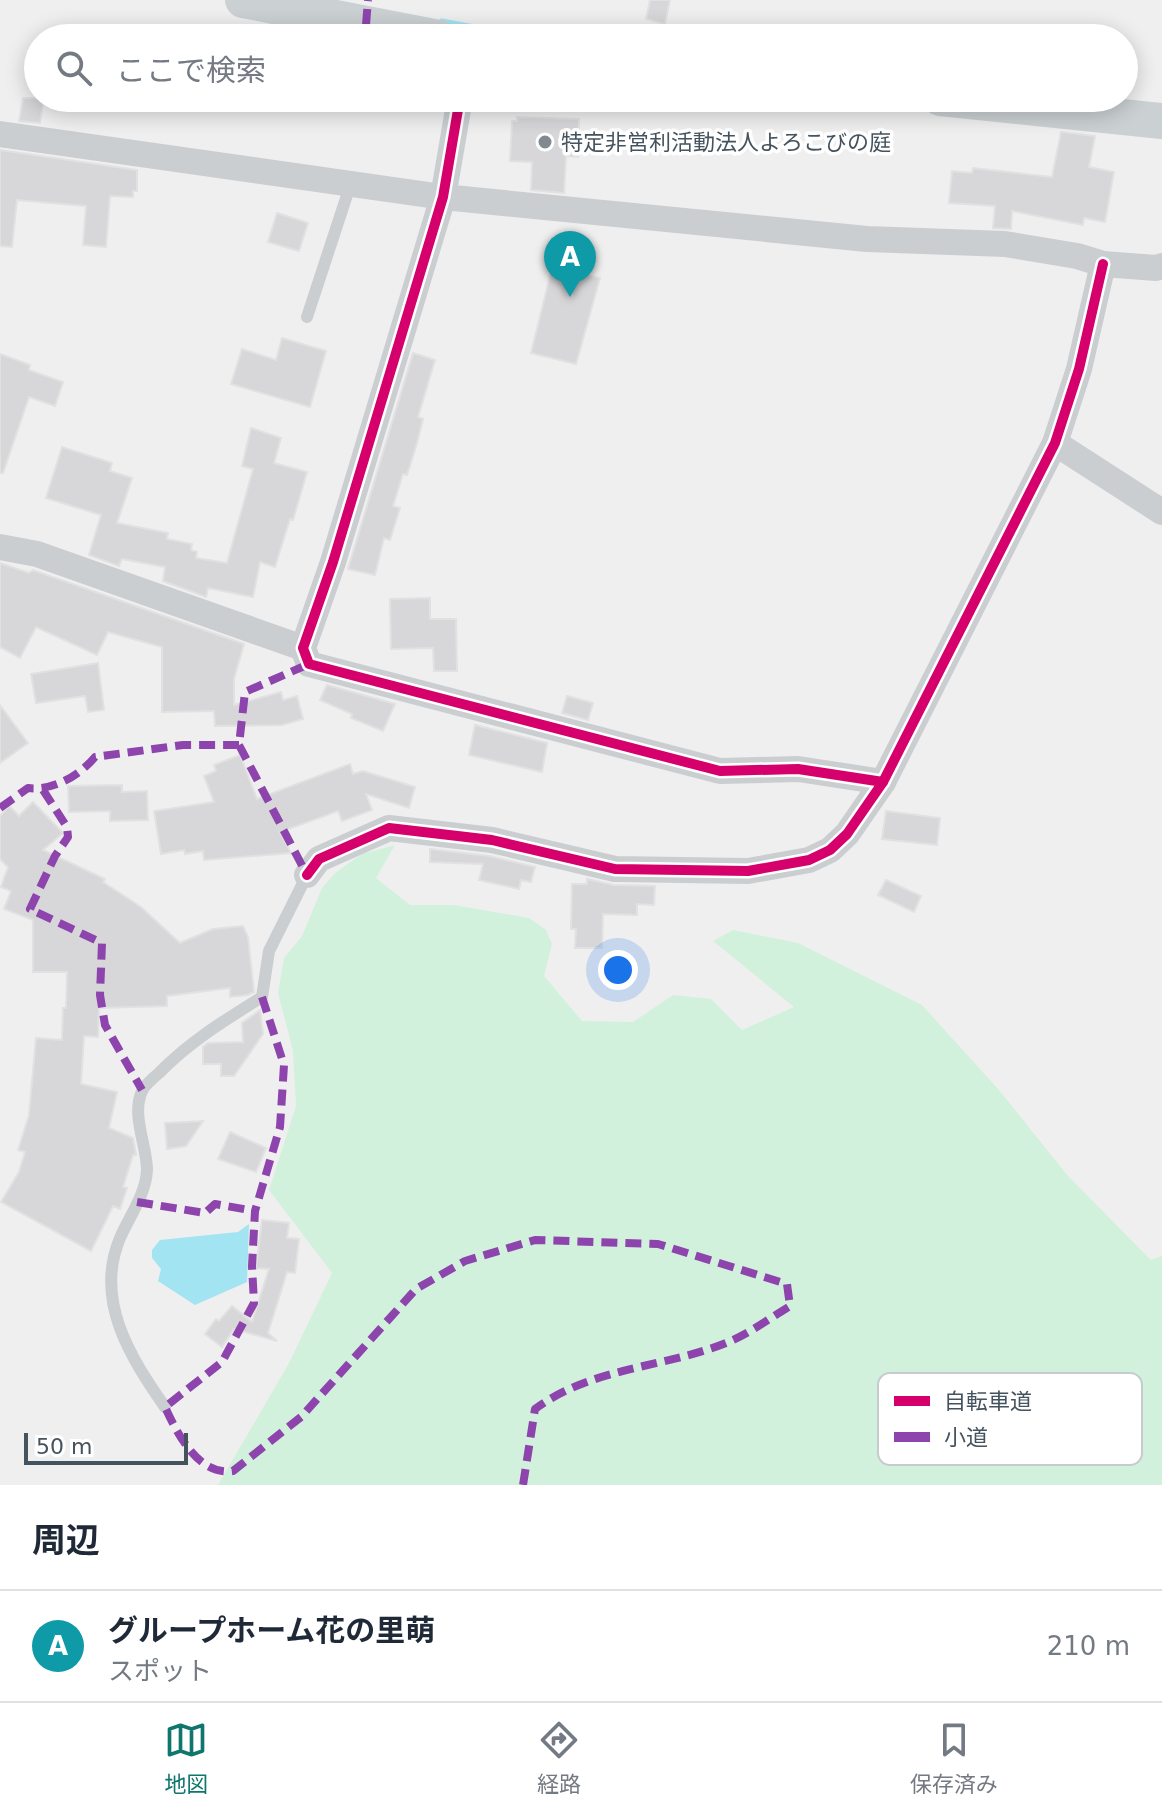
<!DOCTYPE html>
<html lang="ja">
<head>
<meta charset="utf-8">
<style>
	body { margin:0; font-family:"DejaVu Sans","Noto Sans JP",sans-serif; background:#f2f2f3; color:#1f2937 }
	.scale { position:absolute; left:24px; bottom:20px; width:164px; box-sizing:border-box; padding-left:8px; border:4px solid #45535e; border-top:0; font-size:22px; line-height:28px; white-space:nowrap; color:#45535e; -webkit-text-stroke:6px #fff; paint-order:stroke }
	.you { position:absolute; left:618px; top:970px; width:28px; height:28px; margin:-20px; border:6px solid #fff; border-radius:50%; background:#1a73e8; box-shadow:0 0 0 12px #1a73e833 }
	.badge { display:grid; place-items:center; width:52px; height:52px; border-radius:50%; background:#0f766e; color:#fff; font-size:26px; font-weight:700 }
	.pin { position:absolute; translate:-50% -66px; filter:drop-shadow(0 2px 4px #0008) }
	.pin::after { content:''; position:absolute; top:42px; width:28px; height:24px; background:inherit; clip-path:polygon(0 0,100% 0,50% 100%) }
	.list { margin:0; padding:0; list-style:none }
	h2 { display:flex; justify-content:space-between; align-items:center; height:104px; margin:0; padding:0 32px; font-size:34px }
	h2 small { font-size:26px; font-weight:400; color:#747a83 }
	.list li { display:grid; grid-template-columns:52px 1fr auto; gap:24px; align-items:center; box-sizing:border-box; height:112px; padding:0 32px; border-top:2px solid #e0e1e3 }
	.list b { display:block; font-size:30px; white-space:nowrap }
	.list p { margin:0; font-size:26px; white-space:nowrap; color:#747a83 }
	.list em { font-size:26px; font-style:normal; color:#747a83 }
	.icon { flex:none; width:44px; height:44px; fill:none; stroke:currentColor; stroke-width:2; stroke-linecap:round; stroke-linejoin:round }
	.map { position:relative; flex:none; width:1162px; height:1485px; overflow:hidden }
	.search { position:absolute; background:#fff; box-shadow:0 4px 20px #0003; left:24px; right:24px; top:24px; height:88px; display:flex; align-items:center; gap:20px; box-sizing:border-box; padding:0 28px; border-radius:44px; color:#747a83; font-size:30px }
	.sheet { height:216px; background:#fff }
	nav { display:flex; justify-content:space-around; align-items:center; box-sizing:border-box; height:112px; border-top:2px solid #e0e1e3; background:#fff; font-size:22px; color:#747a83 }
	nav a { display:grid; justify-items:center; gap:4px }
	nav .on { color:#0f766e }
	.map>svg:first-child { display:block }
	.green { fill:#d1f1dd }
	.water { fill:#a2e4f2 }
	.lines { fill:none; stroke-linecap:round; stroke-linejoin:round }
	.stream { stroke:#a2e4f2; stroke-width:7 }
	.building { fill:#d7d7d9; stroke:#e1e1e2; stroke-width:2 }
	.service { stroke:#cbced0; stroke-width:12 }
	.minor { stroke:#cbced0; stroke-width:26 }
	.secondary { stroke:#cbd0d3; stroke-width:36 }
	.quiet { stroke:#8e44ad; stroke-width:8; stroke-dasharray:16 8; stroke-linecap:butt }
	.cycleway-casing { stroke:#fff; stroke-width:15 }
	.cycleway { stroke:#d6006c; stroke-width:10 }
	.poi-dot { fill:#818a91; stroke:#fff; stroke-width:3 }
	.labels { text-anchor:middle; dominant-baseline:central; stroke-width:7; stroke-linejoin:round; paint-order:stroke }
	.poi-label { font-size:22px; fill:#45535e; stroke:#fff; text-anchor:start }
	.key { fill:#fff; stroke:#c7cbcf; stroke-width:2 }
	.key-label { font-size:22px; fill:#45535e }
</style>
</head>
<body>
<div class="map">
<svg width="1162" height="1485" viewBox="0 0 1162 1485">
	<rect width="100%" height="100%" fill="#f0efef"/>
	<path class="green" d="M395 845 376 878 410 905H454L529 918 546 930 552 944 544 976 582 1021 633 1022 673 995 711 999 742 1030 794 1007 713 941 733 930 798 943 922 1005 999 1090 1068 1176 1151 1260 1162 1256V1485H218L289 1363 332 1273 269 1190 296 1106 293 1051 278 993 284 958 302 936 322 888 335 873 362 854Z"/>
	<path class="water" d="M249 1224 247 1282 195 1305 158 1281 161 1269 152 1258V1250L160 1240 238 1232Z"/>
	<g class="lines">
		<path class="stream" d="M442 22 529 38"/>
	</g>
	<g class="building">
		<path d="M650 0H670L665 24 646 19Z"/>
		<path d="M23 98H44L40 123 19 121Z"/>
		<path d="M517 117 579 119 578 157 566 156 564 193 531 190 532 162 510 161 512 121H517Z"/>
		<path d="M1061 132 1095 136 1089 167 1114 172 1105 222 1084 218 1083 225 1012 211 1011 229 993 228 995 206 949 203 952 171 972 173 973 168 1052 177Z"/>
		<path d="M0 150 137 170V191H133V197L110 196 106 247 83 245 86 206 17 200 12 247 0 246Z"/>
		<path d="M277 213 308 223 299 251 268 242Z"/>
		<path d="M568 263 588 268 587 275 600 278 576 364 531 353 552 268 566 271Z"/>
		<path d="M282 338 326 351 310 407 231 384 242 349 276 360Z"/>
		<path d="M413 353 435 360 418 417 423 419 417 443 407 475 403 474 393 506 400 508 390 540 384 538 375 575 348 569Z"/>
		<path d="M0 354 30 365 29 370 63 382 55 406 29 397 3 473H0Z"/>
		<path d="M251 428 281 438 274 463 307 472 293 520 290 519 275 567 260 562 253 597 208 588 206 597 163 581 165 567 122 559 119 566 89 555 101 515 46 498 62 447 112 463 110 471 132 478 117 523 168 533 167 539 192 544 191 550 197 552 196 558 227 563 253 469 242 466Z"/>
		<path d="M0 563 29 573 33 570 244 644 234 679V705L281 692 283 700 297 696 303 719 282 725 215 726 214 711 162 712V647L108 632 97 655 36 627 20 658 0 647Z"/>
		<path d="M430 598V619H456L457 671H434L433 648 391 649 390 599Z"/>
		<path d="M98 663 104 710 88 712 85 696 36 703 31 674Z"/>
		<path d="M327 685 395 704 383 731 351 718 352 714 320 700Z"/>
		<path d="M567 696 593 703 588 720 562 713Z"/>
		<path d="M0 705 28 743 0 763Z"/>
		<path d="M475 725 547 743 542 772 469 755Z"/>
		<path d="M240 755 257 799 350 764 353 774 363 771 415 787 409 808 366 794 372 810 342 821 338 811 280 832 291 853 204 860 203 851 185 854 184 850 161 854 154 811 214 802 204 776 216 771 214 765Z"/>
		<path d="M122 785V792L147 791 148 820 110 821V811L69 812 68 786Z"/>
		<path d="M33 802 63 833 43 850 105 879 103 882 141 907 180 943 213 929 243 926 248 937 254 992 248 995 230 997V988L167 996V1006L99 1008 98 1037 84 1036 81 1084 117 1092 109 1128 133 1138 136 1155H133L123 1187 127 1188 120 1209 113 1206 91 1251 1 1202 19 1172 25 1152 18 1150 29 1115 36 1038 62 1040 63 1008H66L67 972H33V920L4 909 11 891 1 887 8 867 0 859V816L9 806 19 816Z"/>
		<path d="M886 811 940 818 937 845 882 839Z"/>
		<path d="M430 849 489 856 535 867 531 882 521 880 519 889 479 880 483 864 430 862Z"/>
		<path d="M587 879 614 885 655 886 654 905 637 904V915L603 914 602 948H575L576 929H571L572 884H587Z"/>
		<path d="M886 880 921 896 914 912 878 895Z"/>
		<path d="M260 1010 263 1034 234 1076H221V1064H203V1047L208 1043 243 1042 242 1023Z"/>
		<path d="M203 1121 186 1146 167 1149 165 1123Z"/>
		<path d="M230 1132 266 1148 256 1172 218 1159Z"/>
		<path d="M262 1220 289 1223 287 1238 299 1239 295 1273 287 1272 268 1333 277 1341 234 1329 222 1347 205 1334 216 1319 219 1321 232 1306 252 1322 269 1269 256 1268Z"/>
	</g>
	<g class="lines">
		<g class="service">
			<path d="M307 317 351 183"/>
			<path d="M165 1407C130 1357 94 1300 120 1238 129 1217 146 1194 147 1170 147 1146 131 1115 142 1091 145 1085 153 1078 159 1073 189 1042 225 1020 262 997L269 951 307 875"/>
		</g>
		<g class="minor">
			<path d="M460 98 443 197 333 562 303 648 309 664 720 771 798 769 883 782"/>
			<path d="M0 134 443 197 867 239 1005 244 1077 256 1103 264 1156 268 1162 266"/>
			<path d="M1055 443 1162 512"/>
			<path d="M0 547 37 554 303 648"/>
			<path d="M307 875 319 859 389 828 492 840 615 869 748 871 809 860 830 850 847 834 883 782 1055 443 1079 369 1103 264"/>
		</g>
		<g class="secondary">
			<path d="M243 0 439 38"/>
			<path d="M940 98 1162 121"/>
		</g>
		<g class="quiet">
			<path d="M366 25 368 0"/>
			<path d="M239 745 307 875"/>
			<path d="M43 790 67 827 68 837 55 856 30 909 102 943 100 995 105 1025 142 1090"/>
			<path d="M0 808 28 788C53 791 79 776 95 757L183 745H239L245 692 309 664"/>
			<path d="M262 997 284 1065 280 1127 255 1211 252 1266 254 1303 222 1362 165 1407C177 1433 198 1476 233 1471L301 1417 416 1289 465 1261 535 1240 658 1244 787 1284 790 1306C770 1318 749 1334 726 1343 663 1368 592 1367 535 1409L523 1485"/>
			<path d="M137 1202 205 1213 215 1204 255 1211"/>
		</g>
		<g class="cycleway-casing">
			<g id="cycleway">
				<path d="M460 98 443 197 333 562 303 648 309 664 720 771 798 769 883 782"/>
				<path d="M307 875 319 859 389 828 492 840 615 869 748 871 809 860 830 850 847 834 883 782 1055 443 1079 369 1103 264"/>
			</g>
		</g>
		<use href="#cycleway" class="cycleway"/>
	</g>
	<circle class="poi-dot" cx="545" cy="142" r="8"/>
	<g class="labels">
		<g class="poi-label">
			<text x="561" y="142">特定非営利活動法人よろこびの庭</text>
		</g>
	</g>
	<rect x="878" y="1373" width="264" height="92" rx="12" class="key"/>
	<rect x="894" y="1396" width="36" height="10" fill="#d6006c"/>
	<rect x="894" y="1432" width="36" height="10" fill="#8e44ad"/>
	<g class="key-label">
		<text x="944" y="1409">自転車道</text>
		<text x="944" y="1445">小道</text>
	</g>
</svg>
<div class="scale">50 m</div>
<div class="you"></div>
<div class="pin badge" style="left:570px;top:297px;background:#0f9aa8">A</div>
<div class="search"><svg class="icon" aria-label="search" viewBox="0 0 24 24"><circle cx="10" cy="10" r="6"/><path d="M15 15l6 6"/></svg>ここで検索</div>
</div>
<section class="sheet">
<h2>周辺<small></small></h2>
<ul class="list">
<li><span class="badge" style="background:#0f9aa8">A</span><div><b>グループホーム花の里萌</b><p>スポット</p></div><em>210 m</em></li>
</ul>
</section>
<nav>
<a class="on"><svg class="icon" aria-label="map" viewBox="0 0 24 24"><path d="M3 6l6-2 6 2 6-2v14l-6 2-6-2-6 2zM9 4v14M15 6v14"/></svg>地図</a>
<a><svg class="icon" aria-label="directions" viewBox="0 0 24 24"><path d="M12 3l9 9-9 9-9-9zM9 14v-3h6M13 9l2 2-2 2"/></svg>経路</a>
<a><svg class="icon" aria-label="saved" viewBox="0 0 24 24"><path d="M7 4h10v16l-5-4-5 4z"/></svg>保存済み</a>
</nav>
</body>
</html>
